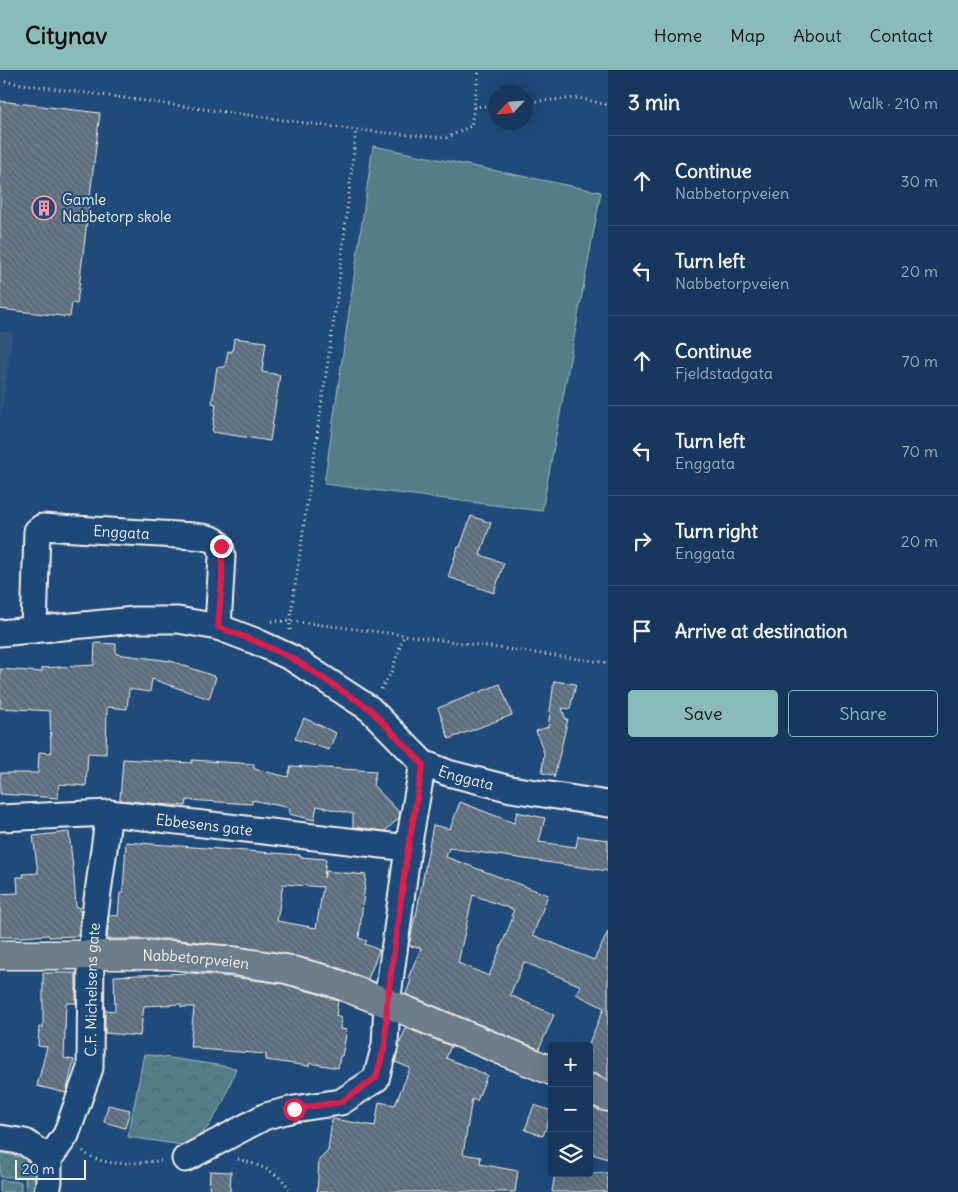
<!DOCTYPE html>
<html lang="en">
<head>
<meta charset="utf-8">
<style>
	body { margin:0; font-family:Delius,sans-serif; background:#203f62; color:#f1f3f6 }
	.controls { position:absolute; right:15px; bottom:15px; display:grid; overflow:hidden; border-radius:5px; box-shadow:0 5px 20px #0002 }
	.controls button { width:45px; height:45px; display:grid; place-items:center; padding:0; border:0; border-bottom:1px solid #365272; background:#17385c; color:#f1f3f6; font:25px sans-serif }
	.compass { position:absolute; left:488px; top:15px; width:45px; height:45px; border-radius:50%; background:#17385c; box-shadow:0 5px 20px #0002; rotate:244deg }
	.scale { position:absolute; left:15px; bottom:12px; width:71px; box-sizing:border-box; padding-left:5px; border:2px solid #f4f1e8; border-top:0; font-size:14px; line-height:18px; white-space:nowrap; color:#f4f1e8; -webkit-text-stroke:4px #1f4a7a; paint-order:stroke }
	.stop { position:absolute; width:15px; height:15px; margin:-11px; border:4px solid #e11d48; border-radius:50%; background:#fff }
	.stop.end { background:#e11d48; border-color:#fff; box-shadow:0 1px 5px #0008 }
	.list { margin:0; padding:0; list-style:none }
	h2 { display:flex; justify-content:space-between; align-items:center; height:65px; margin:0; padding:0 20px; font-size:21px }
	h2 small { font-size:16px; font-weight:400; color:#9eacbb }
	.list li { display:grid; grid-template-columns:32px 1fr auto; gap:15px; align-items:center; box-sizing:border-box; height:90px; padding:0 20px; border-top:1px solid #365272 }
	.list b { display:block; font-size:19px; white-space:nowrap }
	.list p { margin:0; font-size:16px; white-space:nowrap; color:#9eacbb }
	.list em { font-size:16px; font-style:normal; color:#9eacbb }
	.actions { display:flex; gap:10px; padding:15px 20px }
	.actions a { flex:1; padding:11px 0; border:1px solid #8bbbb9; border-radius:5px; text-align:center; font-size:18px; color:#8bbbb9 }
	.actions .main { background:#8bbbb9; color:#111 }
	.icon { flex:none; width:28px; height:28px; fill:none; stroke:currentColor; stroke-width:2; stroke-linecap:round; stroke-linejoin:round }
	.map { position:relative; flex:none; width:608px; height:1122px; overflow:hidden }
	header { display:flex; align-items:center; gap:30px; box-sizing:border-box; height:70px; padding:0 25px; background:#8bbbb9; color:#111 }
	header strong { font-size:24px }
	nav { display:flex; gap:28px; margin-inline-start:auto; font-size:18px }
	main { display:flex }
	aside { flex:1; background:#17385c }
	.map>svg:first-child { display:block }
	.built { fill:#31557b }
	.grass { fill:url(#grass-dots); stroke:#a3b8b8 }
	.forest { fill:url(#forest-crowns); stroke:#a3b8b8 }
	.pitch { fill:#527e87; stroke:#a3b8b8 }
	.building { fill:url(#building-back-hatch); stroke:#f4f1e8; fill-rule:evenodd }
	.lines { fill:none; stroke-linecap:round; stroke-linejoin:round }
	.minor-casing { stroke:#f4f1e8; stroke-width:29 }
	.major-casing { stroke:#f4f1e8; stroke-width:31 }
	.path { stroke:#f4f1e8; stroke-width:3; stroke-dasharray:1 4; stroke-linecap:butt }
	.minor { stroke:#1f4a7a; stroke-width:25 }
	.major { stroke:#6c7d8b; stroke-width:28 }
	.route { stroke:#e11d48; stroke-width:6 }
	.labels { text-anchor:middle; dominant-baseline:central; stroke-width:4; stroke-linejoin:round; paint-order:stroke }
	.poi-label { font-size:15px; fill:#f4f1e8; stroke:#1f4a7a; text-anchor:start }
	.street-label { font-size:15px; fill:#f4f1e8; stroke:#1f4a7a }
</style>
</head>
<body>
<header>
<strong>Citynav</strong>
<nav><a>Home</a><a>Map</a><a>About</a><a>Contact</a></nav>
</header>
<main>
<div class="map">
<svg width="608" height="1122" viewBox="0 0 608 1122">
	<defs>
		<pattern id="grass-dots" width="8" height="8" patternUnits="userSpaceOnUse" patternTransform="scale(1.25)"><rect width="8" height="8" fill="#527e87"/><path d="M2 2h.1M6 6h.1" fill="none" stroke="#4e666a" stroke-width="1.8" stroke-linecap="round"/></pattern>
		<pattern id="forest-crowns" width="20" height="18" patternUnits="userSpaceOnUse" patternTransform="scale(1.25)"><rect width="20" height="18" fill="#527e87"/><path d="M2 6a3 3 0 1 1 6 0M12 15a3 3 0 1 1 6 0" fill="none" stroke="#4e666a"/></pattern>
		<pattern id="building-back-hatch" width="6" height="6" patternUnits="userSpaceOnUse" patternTransform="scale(1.25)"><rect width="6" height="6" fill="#5b6e7d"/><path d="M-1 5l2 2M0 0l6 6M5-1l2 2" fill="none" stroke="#73838f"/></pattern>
	</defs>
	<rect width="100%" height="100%" fill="#1f4a7a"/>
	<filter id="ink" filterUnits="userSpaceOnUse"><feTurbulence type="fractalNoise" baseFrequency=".02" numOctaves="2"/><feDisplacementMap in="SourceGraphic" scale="10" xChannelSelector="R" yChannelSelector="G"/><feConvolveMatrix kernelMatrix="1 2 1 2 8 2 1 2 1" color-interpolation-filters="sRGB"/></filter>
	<g filter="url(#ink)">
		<path class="built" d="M0 261 13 262 0 352Z"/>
		<path class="grass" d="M0 1083 20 1087 38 1088 39 1122H26L25 1107H0Z"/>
		<g class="forest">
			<path d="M144 984 236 998 223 1033 208 1057 189 1076 128 1067Z"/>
			<path d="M0 1110 21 1112V1122H0Z"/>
		</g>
		<path class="pitch" d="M373 76 601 122 542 441 324 414Z"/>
		<g class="building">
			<path d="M0 31 100 43 77 234 72 233 70 247 0 239Z"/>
			<path d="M234 268 266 272 262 302 280 305 270 371 212 362 216 334 212 333 217 297H225L228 281 232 282Z"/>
			<path d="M471 446 491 453 480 485 504 493 494 523 448 507 458 477H460Z"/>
			<path d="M95 573 116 574V584L171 591 216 607 209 629 152 609 150 622 129 619 127 639 107 637 106 684 88 683 86 716 59 714 58 728 0 724V703H38L39 682 51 683 50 641 0 638V599L42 602V598L94 595Z"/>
			<path d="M554 611 576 614 570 639 562 638 566 650 568 649 554 708 553 705 542 703 544 683 536 661 548 657Z"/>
			<path d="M500 614 512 645 449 669 438 638Z"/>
			<path d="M304 648 336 663 329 680 295 669Z"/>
			<path d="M123 689 192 693V690L254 694V699L288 707 291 696 376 701 373 715 400 743 399 748 385 761 353 757V744L317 736 314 750 289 744 290 738 252 730V734L187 730 186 736 158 734 120 730Z"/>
			<path d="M460 732 514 753 517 742 545 748 539 772 576 777 578 766 608 770V801L449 778 446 787 548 825 533 865 594 890 608 862V1010L596 1004 589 1003V973L604 938 576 924 581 916 524 892 510 925 554 945 539 979 406 924 411 910 408 908 421 878 409 876 415 846H416L433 755 450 759ZM473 825 514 840 511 846 513 847 489 906 458 893Z"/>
			<path d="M69 762 74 807 76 837H79V841H81L78 866 49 867V865L22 867H0V824L18 823 17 807H24L23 804 38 803 33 766Z"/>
			<path d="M126 772 300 785V787L326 789 324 808 326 801 366 805 359 868 367 871 365 874 379 880 368 909 331 895 288 884 235 876 172 869H107L109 845 118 846 120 823H123ZM283 814 323 817 316 858 277 851Z"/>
			<path d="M43 903H76V933H66L64 988 74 990 66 1023 37 1016 47 977 38 976 39 957H43Z"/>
			<path d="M191 903 231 907 283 914 322 925 338 931 336 946 341 948 340 959 347 960 342 986H340L338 998 310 993 309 996 266 990V984L199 979V977H190L194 937H181V934L144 936 140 966 105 963V940L115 941 114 906Z"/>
			<path d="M406 958 451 976 446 988 487 1005 477 1031 472 1029 463 1084 481 1087 480 1094 518 1101 515 1122H317L319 1090 328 1081 332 1049 375 1056 379 1032 395 1035 410 998 395 992 399 975Z"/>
			<path d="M108 1035 130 1040 125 1058 104 1052Z"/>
			<path d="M534 1035 552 1041 543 1066 525 1060Z"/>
			<path d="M589 1035 601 1041 608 1042V1089L589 1083Z"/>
			<path d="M210 1101 231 1102 230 1122H209Z"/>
			<path d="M555 1103H608V1122H552Z"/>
		</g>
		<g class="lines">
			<g class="minor-casing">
				<g id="minor">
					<path id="s1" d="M34 560 37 461 42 457 194 466C209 468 221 467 222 486L218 557"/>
					<path id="s2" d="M0 563 135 550H178L218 557 255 571 292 588 370 639 423 693 448 703 511 719 608 734"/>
					<path id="s3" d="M0 748 109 743 408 778"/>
					<path d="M0 1068 25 1072 49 1089V1111L47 1122"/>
					<path id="s4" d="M49 1089 66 1065 90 998 91 884 95 844 109 743"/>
					<path d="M185 1089 266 1046 294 1039 341 1032 376 1009 385 975 387 933 408 778 423 693"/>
				</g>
			</g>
			<g class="major-casing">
				<g id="major">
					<path id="s5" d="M0 885H171L233 891 286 899 327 910 387 933 552 1001"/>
					<path d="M589 1018 608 1027"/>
				</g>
			</g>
			<g class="path">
				<path d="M0 11 356 60 446 68 471 56 479 0"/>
				<path d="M526 32 578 28 608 35"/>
				<path d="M474 37 496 35"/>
				<path d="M272 551H290L404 565 608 593"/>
				<path d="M290 560V551L338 221 356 60"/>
				<path d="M381 619 391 603 404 565"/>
				<path d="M83 1081C103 1099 136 1092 161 1091"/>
				<path d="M238 1089C258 1095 281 1102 291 1122"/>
			</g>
			<use href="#minor" class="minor"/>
			<use href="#major" class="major"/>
		</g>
	</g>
	<g class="lines" filter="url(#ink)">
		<path class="route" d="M221 476 222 486V511L218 557 255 571 292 588 370 639 423 694 408 778 387 933 385 975 376 1008 341 1032 294 1039"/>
	</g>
	<defs>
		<g id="building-ring" transform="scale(1.25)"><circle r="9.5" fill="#1f4a7a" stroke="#ff9aa2" stroke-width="1.5"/><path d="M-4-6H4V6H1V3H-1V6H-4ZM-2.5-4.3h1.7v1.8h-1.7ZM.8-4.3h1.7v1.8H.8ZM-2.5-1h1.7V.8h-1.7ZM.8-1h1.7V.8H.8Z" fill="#ff9aa2"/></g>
	</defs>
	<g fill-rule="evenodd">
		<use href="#building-ring" x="44" y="138"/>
	</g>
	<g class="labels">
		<g class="poi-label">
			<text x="62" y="129">Gamle<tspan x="62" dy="17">Nabbetorp skole</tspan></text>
		</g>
		<g class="street-label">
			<text stroke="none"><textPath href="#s1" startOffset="185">Enggata</textPath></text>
			<text stroke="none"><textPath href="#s2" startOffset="514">Enggata</textPath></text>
			<text stroke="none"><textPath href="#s3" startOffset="205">Ebbesens gate</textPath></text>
			<text stroke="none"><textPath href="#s5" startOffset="196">Nabbetorpveien</textPath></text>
			<text stroke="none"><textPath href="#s4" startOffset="179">C.F. Michelsens gate</textPath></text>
		</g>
	</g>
</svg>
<div class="controls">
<button>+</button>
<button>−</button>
<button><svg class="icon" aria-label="layers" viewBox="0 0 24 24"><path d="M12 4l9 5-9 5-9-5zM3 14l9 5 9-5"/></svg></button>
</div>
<svg class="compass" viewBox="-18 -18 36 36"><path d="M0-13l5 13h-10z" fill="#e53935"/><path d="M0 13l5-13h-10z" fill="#9eacbb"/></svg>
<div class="scale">20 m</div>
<div class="stop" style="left:294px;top:1039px"></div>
<div class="stop end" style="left:221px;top:476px"></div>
</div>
<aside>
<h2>3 min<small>Walk · 210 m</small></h2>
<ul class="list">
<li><svg class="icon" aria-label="ahead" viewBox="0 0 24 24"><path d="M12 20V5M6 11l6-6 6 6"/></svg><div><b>Continue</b><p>Nabbetorpveien</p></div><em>30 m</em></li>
<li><svg class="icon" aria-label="left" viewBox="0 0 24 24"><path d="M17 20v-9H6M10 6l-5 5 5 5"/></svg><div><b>Turn left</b><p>Nabbetorpveien</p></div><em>20 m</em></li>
<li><svg class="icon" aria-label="ahead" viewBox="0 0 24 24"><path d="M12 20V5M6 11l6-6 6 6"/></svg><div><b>Continue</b><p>Fjeldstadgata</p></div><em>70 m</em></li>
<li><svg class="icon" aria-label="left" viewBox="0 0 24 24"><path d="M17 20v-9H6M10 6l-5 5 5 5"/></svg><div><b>Turn left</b><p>Enggata</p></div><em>70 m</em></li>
<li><svg class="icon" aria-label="right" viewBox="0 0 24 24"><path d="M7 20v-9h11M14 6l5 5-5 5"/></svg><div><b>Turn right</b><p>Enggata</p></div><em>20 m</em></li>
<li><svg class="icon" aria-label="arrive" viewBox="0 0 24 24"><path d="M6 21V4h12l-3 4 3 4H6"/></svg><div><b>Arrive at destination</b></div></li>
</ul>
<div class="actions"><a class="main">Save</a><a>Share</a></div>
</aside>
</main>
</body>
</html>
